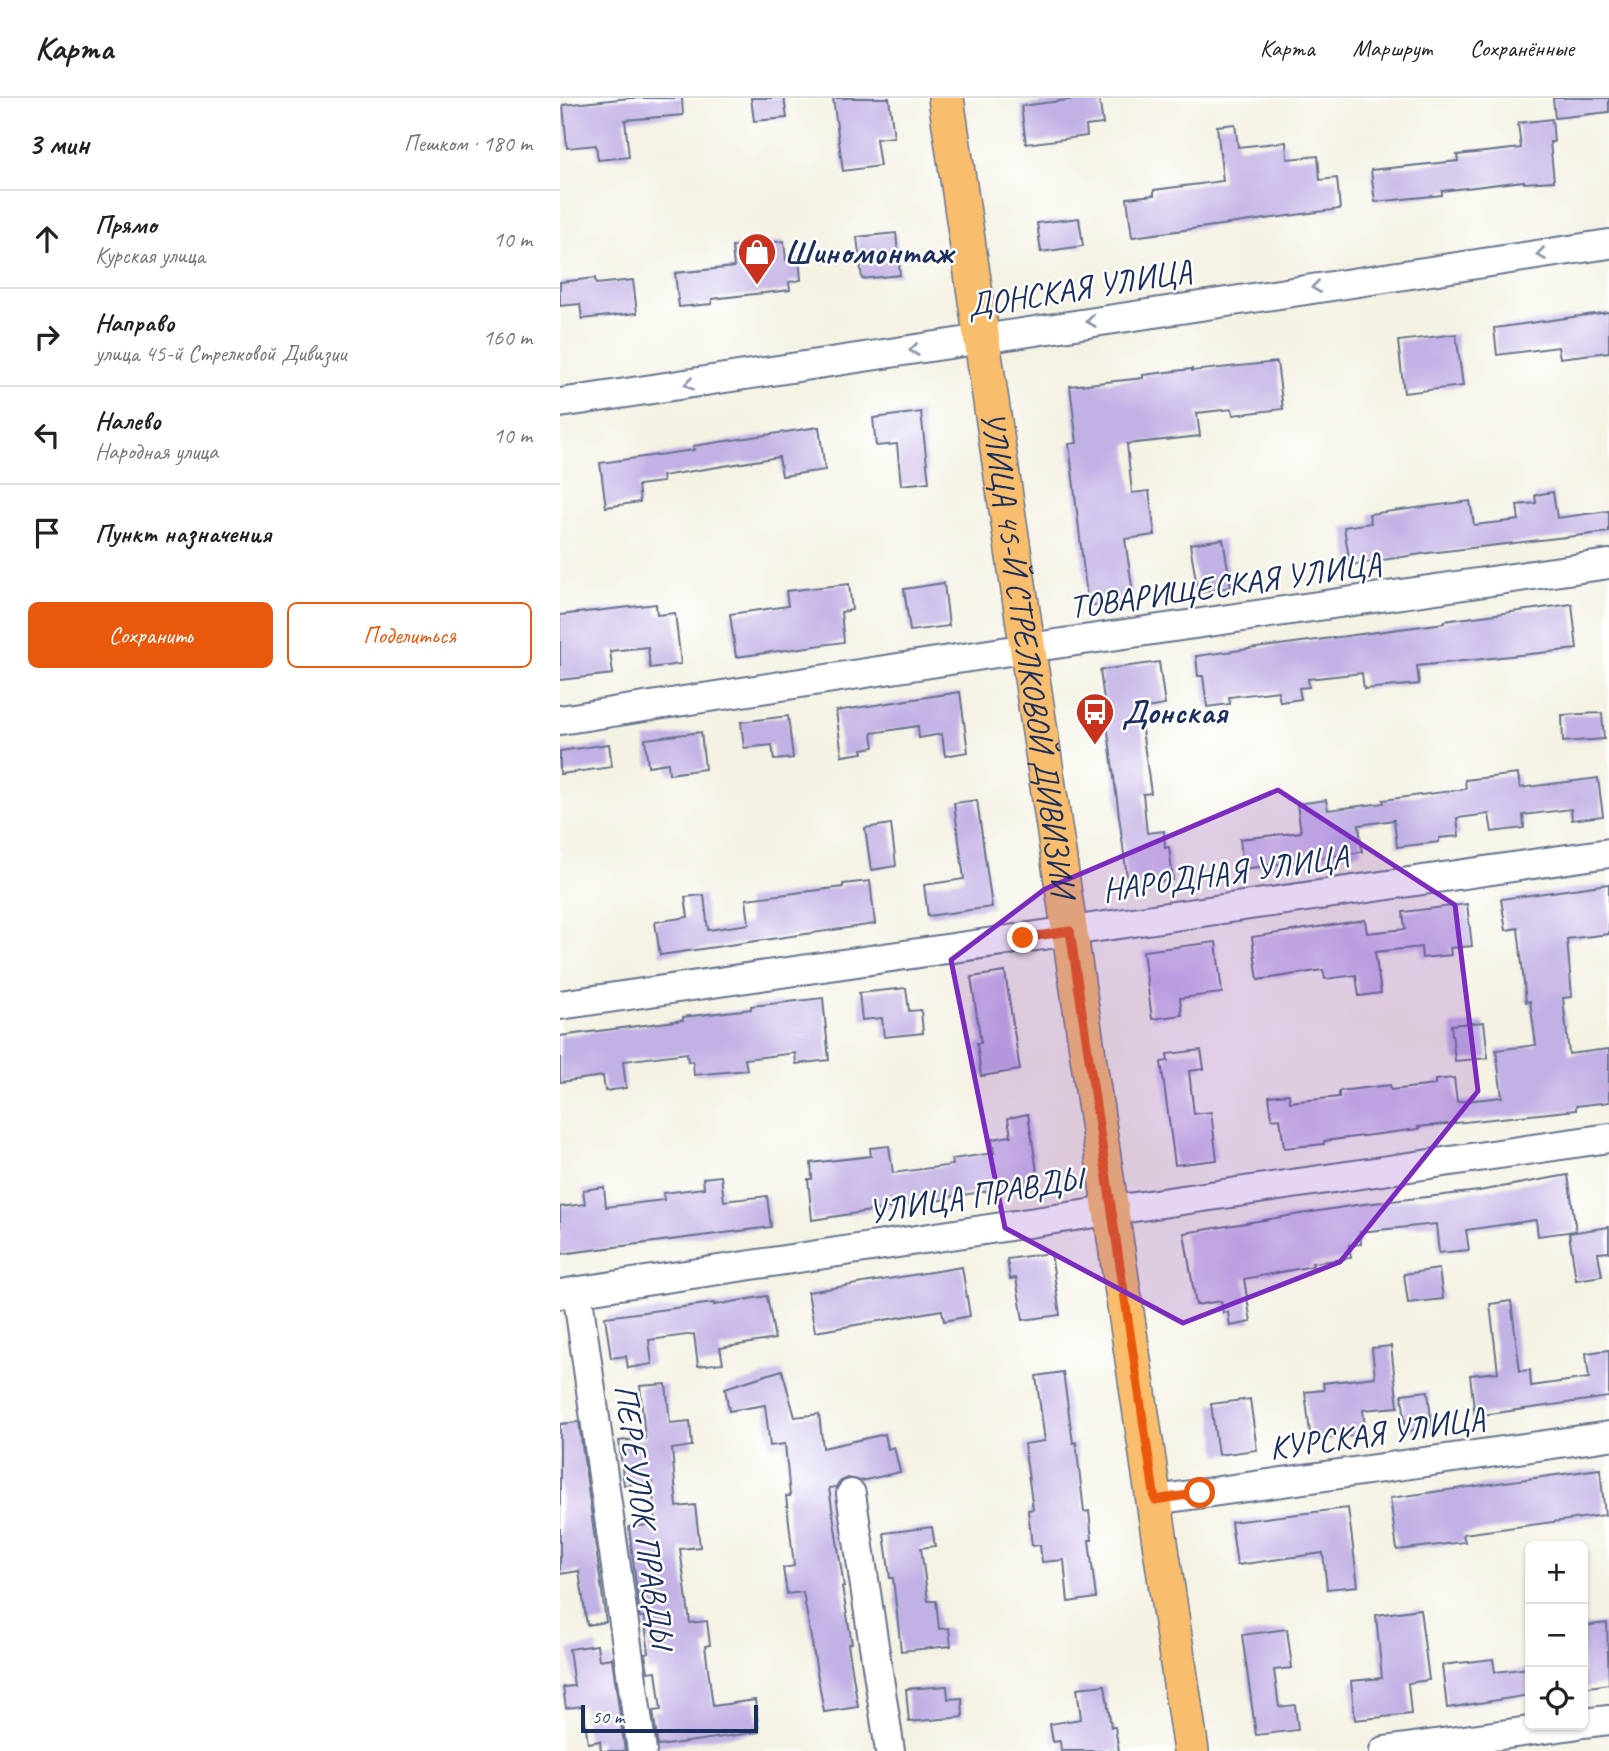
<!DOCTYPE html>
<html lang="ru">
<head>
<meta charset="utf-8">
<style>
	body { margin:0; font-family:Caveat,sans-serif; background:#f2f2f2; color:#222 }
	.controls { position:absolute; right:21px; bottom:21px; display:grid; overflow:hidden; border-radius:10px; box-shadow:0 2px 5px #0004 }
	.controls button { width:63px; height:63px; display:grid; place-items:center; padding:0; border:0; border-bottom:2px solid #e0e0e0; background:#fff; color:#222; font:35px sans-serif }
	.scale { position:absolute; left:21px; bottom:18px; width:177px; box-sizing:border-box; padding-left:7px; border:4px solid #1b2f5e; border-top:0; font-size:19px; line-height:24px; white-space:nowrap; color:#1b2f5e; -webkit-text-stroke:5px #fff; paint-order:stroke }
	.stop { position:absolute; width:21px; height:21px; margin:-16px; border:5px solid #ea580c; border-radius:50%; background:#fff }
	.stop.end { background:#ea580c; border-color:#fff; box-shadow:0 2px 7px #0008 }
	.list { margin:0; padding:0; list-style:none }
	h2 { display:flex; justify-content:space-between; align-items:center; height:91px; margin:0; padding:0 28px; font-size:30px }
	h2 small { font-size:23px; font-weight:400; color:#767676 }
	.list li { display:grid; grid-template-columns:46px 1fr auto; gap:21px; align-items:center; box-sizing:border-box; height:98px; padding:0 28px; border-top:2px solid #e0e0e0 }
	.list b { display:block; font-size:26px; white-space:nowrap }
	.list p { margin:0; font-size:23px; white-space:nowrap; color:#767676 }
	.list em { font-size:23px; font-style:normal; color:#767676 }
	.actions { display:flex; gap:14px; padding:21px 28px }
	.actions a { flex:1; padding:16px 0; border:2px solid #ea580c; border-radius:10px; text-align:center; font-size:24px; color:#ea580c }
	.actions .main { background:#ea580c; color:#fff }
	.icon { flex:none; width:38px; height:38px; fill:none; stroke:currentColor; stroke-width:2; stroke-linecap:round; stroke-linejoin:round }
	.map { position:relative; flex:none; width:1049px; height:1653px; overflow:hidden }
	header { display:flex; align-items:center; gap:42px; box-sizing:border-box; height:98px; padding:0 35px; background:#fff; border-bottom:2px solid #e0e0e0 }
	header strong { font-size:33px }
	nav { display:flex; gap:38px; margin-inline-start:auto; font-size:24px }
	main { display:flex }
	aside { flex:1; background:#fff }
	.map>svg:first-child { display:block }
	.building { fill:#c2b1e5 }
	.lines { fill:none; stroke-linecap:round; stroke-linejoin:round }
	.minor-casing { stroke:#67738d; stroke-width:32 }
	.major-casing { stroke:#67738d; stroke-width:38 }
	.minor { stroke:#fff; stroke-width:28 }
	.major { stroke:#f9be6d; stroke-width:35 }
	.oneway { stroke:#8d97ae }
	.route { stroke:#ea580c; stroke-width:9 }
	.marked { fill:#7b2cbf; fill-opacity:0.2; stroke:#7b2cbf; stroke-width:5; stroke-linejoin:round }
	.labels { text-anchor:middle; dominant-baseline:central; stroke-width:5; stroke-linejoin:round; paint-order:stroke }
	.poi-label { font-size:33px; font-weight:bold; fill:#1b2f5e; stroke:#fff; text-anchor:start }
	.street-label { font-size:33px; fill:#1b2f5e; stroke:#fff }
</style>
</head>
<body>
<header>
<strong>Карта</strong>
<nav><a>Карта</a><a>Маршрут</a><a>Сохранённые</a></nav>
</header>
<main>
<aside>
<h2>3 мин<small>Пешком · 180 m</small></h2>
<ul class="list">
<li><svg class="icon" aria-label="ahead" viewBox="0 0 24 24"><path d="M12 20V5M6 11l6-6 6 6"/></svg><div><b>Прямо</b><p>Курская улица</p></div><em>10 m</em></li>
<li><svg class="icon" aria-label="right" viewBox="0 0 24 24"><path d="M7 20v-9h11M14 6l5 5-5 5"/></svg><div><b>Направо</b><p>улица 45-й Стрелковой Дивизии</p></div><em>160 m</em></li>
<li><svg class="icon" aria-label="left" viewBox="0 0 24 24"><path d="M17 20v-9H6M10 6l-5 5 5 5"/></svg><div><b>Налево</b><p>Народная улица</p></div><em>10 m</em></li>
<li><svg class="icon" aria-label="arrive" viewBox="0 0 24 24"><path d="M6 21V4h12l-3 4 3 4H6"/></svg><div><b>Пункт назначения</b></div></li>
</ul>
<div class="actions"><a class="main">Сохранить</a><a>Поделиться</a></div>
</aside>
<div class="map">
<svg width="1049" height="1653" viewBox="0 0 1049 1653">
	<rect width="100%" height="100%" fill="#fff"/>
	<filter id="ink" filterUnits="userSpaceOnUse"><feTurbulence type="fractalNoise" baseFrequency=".0143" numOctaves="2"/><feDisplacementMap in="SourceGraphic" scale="14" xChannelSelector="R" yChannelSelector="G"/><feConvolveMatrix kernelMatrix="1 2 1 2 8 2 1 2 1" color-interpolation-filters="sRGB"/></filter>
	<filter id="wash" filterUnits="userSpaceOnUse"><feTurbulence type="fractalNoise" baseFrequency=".00686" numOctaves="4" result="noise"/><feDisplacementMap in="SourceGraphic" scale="28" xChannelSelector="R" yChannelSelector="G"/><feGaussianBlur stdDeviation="1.57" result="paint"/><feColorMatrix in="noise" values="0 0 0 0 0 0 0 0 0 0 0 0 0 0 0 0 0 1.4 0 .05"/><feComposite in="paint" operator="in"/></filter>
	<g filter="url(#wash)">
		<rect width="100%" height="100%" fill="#f4f2e3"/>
		<g id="blocks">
			<g class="building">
				<path d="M70 0H122L123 17 65 22 69 59 38 62 36 47 7 50 3 7Z"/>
				<path d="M191 0H224L227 20 194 23Z"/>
				<path d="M273 0H329L334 39 316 41 320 68 283 73Z"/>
				<path d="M523 0H539L543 26 526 28 527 38 466 46 461 8Z"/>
				<path d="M993 0H1049V14L995 20Z"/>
				<path d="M992 21 994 44H990L994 83 964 85V83L882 93V97L815 104 811 72 898 63 897 57 961 50 958 25Z"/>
				<path d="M675 26 678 49 726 44 727 61 758 58 760 82 777 80 780 111 572 139 567 100 594 97V92L663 83 657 28Z"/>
				<path d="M519 120 523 148 481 154 477 125Z"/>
				<path d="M336 135 340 177 302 181 297 139Z"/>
				<path d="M224 143 226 162 239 160 241 182 229 184 230 192 152 201V206L119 209 115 175 174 169 172 149Z"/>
				<path d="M35 180 36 186 73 182 77 215 22 221 20 206 0 208V184Z"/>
				<path d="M1049 214V254L1000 260 998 249 937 257 934 230Z"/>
				<path d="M896 236 903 288 844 295 838 243Z"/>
				<path d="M717 264 723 311 673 317 672 311 637 315 640 338 567 346 572 395 589 393 595 437 565 441 574 502 528 508 509 346 517 345 510 288 583 280V277L632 271V273Z"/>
				<path d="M361 314 369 384 341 387 337 346 316 348 313 320Z"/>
				<path d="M259 329 265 372 222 378 219 359 102 378 103 384 78 387 80 404 46 409 40 365 134 352 133 348Z"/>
				<path d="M993 394 997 420 1049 413V434L868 455 790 467 784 429 811 425 809 416 910 403 914 427 959 422 957 407 976 405 975 397Z"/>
				<path d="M663 441 671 489 638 495 630 446Z"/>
				<path d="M384 485 389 528 350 533 344 491Z"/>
				<path d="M289 486 292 512 281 514 284 544 176 559 170 516 228 508 226 493Z"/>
				<path d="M96 506 97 517 115 515 121 566 90 570 88 549 50 553 53 576 0 582V517Z"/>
				<path d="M1012 506 1017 551 857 568 859 586 804 591 802 575 748 581 749 589 739 590 741 601 720 604 718 593 669 599 670 606 647 609 643 578H638L636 558 884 525V523Z"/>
				<path d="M599 564 605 607 579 611 591 695 583 696 587 735 604 733 605 750 609 749 613 782 568 787 540 572Z"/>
				<path d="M400 594 408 654 385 658 382 636 359 640 358 628 312 635 314 649 302 651 303 655 282 658 276 613Z"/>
				<path d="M1042 615 1044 641 1003 644 1002 617Z"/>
				<path d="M228 618 233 660 214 662 212 647 184 650 181 624Z"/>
				<path d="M141 634 145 671 109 676 108 665 88 668 85 641Z"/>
				<path d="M49 646 52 669 0 676V653Z"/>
				<path d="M958 676 960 690 1038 680 1043 718 1012 722 1011 711 963 717 964 730 932 734 929 716 897 720 899 738 879 740V744L837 749 834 722 799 727 802 754 683 771 680 741 741 734 737 706 766 702 768 712 824 705 823 702 906 691 905 682Z"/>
				<path d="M417 702 432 809 368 818 364 787 404 781 394 705Z"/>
				<path d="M331 726 336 768 311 772 305 730Z"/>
				<path d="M310 783 315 826 100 857 95 824 128 819 125 799 144 797 148 832 189 826 186 801 283 789V786Z"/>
				<path d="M1049 786V836L1007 841 1012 899 1003 900 1009 956 1049 951V1004L1016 1008V1012L858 1029 859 1031 764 1043V1046L724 1050 720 1020 712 1021 709 998 729 996 730 1004 779 999V993L830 987 831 992 875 987V982L894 980 897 1004 942 999 936 952 976 947 970 903 966 904 958 830 946 832 941 801Z"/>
				<path d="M907 806 912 848 890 850 891 857 862 860 861 849 815 854 821 895 799 898 796 877 765 881 763 872 698 882 692 839 805 822 807 835 845 831 843 814Z"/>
				<path d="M656 844 662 895 620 900 622 917 592 921 583 853Z"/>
				<path d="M445 874 460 972 421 978 417 945H421L411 879Z"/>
				<path d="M346 890 349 913 361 912 363 935 324 939 322 920 302 922 299 895Z"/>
				<path d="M263 900 269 962 236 966 235 955 185 961 187 972 134 977 133 963 128 964 127 955 63 963 66 990 45 993 43 978 0 984V938L123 922V919L191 911V908Z"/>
				<path d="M924 924 928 960 895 963 891 927Z"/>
				<path d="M641 952 644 971 629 973 634 1016 651 1014 657 1062 615 1067 601 964 608 963 607 956Z"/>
				<path d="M468 1016 479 1086 388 1099V1101L252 1122 248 1081H252L251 1065 311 1058 310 1050 329 1048 333 1075 393 1067 392 1061 434 1055 432 1041 451 1038 448 1020Z"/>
				<path d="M1008 1077 1016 1133 978 1138 976 1122 906 1132 909 1152 879 1155 876 1126 800 1134 801 1146 789 1147 791 1160 752 1165 753 1168 684 1181 691 1224 670 1228 668 1214 663 1215 661 1203 636 1207 624 1135 796 1107 919 1093Z"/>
				<path d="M161 1078 164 1103 207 1098 211 1129 0 1156V1109L25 1106 23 1092 44 1089 46 1109 104 1102 103 1095 144 1090 143 1080Z"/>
				<path d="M1049 1129V1154L1038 1155 1042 1178 1016 1182 1009 1135Z"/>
				<path d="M491 1155 500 1217 463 1222 456 1180 450 1181 447 1161Z"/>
				<path d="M402 1169 410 1218 384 1223 382 1212 255 1234 248 1194Z"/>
				<path d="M879 1171 883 1201 848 1205 844 1176Z"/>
				<path d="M207 1198 215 1241 160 1250 163 1265 138 1268 134 1236 89 1242 92 1266 68 1270 66 1258 51 1260 45 1219 154 1205V1207Z"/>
				<path d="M951 1203 960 1273 970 1272 971 1288 1029 1280 1026 1255 1049 1252V1299L915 1318 910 1277 938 1274 930 1206Z"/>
				<path d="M831 1248 838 1309 803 1312 806 1336 751 1343 745 1294 764 1292 763 1285 815 1279 812 1250Z"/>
				<path d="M222 1272 235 1319 259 1316 263 1350 325 1336 328 1351 334 1349 340 1374 301 1383 288 1380 281 1383 276 1389 269 1390 284 1489H282L292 1545 288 1546 298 1609 264 1614 243 1494 227 1496 223 1470 234 1468 226 1398H230L225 1346 210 1348 205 1307 169 1313 165 1290Z"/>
				<path d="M503 1274 513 1345 516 1344 524 1414 529 1413 532 1442H529L536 1500 508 1504 504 1462 482 1464 480 1447 472 1448 468 1412 473 1411 464 1346 485 1343 476 1278Z"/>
				<path d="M106 1286 110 1325 130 1323 132 1348 112 1351 117 1409 135 1407 140 1449 120 1451 130 1525 147 1523 150 1547 145 1548 153 1608 195 1602 199 1634 98 1648 93 1613 101 1612 96 1573 88 1574 85 1556 89 1555 84 1519H80L69 1429 96 1426 92 1384 64 1387 59 1343 85 1340 80 1288Z"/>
				<path d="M868 1293 872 1330 846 1333 842 1296Z"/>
				<path d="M690 1301 697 1352 658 1357 651 1306Z"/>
				<path d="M19 1324 46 1524 27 1527 19 1473 0 1476V1326Z"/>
				<path d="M1040 1371 1045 1417 903 1436 905 1444 837 1452 830 1400Z"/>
				<path d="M788 1410 798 1488 767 1491 763 1455 677 1467 671 1424Z"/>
				<path d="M372 1429 375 1448 361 1450 368 1503H376L379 1531 389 1530 391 1548 341 1553 333 1480H330L324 1435Z"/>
				<path d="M860 1511 869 1582 848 1585 851 1616 795 1622 791 1583 822 1580 816 1517Z"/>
				<path d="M1047 1525 1049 1586 1023 1590V1528Z"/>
				<path d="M727 1531 732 1570 714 1572 719 1609 735 1607 738 1632 696 1637 682 1537Z"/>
				<path d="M37 1547 39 1562 52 1560 65 1653H41L40 1643 28 1645 23 1608 6 1610 3 1589 14 1588 9 1551Z"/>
				<path d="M933 1561 935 1574 970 1570V1597L887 1610 882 1567Z"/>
				<path d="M545 1587 551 1629H555L559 1653H501L500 1643 493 1644 490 1626 521 1621 517 1590Z"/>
				<path d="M387 1588 388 1601 402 1600 403 1619 349 1624 346 1591Z"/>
			</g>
		</g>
	</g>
	<g filter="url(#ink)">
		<use href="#blocks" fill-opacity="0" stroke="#67738d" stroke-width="2"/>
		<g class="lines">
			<g class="minor-casing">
				<g id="minor">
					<path d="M0 305 1049 146"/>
					<path d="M0 622 468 550 1049 466"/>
					<path d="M0 907 1049 755"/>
					<path d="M17 1193 82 1653"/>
					<path d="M0 1196 588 1107 1049 1040"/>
					<path d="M291 1396 330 1653"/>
					<path d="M595 1402 1049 1338"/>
					<path d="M1023 1625 1049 1622"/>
					<path d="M824 1653 1013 1627"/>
				</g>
			</g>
			<g class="major-casing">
				<g id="major">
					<path id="s1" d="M386 0 631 1653"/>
				</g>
			</g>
			<use href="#minor" class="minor"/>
			<use href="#major" class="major"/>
		</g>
		<defs><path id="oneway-chevron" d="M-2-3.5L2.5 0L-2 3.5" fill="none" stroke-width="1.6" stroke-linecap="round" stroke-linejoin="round" transform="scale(1.75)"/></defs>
		<g class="oneway">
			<use href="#oneway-chevron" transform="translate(981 156) rotate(172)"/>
			<use href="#oneway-chevron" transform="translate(756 189) rotate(172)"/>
			<use href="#oneway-chevron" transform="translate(531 223) rotate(172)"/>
			<use href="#oneway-chevron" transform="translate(354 252) rotate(172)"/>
			<use href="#oneway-chevron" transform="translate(129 286) rotate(172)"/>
		</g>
	</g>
	<g class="lines" filter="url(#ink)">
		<path class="route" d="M463 840 510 833 595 1402 640 1395"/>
	</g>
	<path class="marked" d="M718 692 895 807 918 993 780 1164 623 1225 445 1130 391 862 485 791Z"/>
	<defs>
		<g id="shop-pin" transform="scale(2.0125)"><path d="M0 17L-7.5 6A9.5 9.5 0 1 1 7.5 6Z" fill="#c8321e" stroke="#fff"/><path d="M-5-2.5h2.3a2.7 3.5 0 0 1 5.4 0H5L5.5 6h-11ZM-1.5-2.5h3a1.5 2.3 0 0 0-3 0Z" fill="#fff"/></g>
		<g id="bus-pin" transform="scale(2.0125)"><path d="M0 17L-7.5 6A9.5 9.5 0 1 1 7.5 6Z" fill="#c8321e" stroke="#fff"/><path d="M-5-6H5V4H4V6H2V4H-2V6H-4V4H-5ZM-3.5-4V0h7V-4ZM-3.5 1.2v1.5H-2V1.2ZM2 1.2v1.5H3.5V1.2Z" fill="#fff"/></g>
	</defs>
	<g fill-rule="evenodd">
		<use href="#shop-pin" x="197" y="154"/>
		<use href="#bus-pin" x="535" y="614"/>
	</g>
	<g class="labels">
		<g class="poi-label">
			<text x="224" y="154">Шиномонтаж</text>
			<text x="562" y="614">Донская</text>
		</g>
		<g class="street-label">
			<text transform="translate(519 190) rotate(-9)">ДОНСКАЯ УЛИЦА</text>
			<text transform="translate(665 487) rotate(-8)">ТОВАРИЩЕСКАЯ УЛИЦА</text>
			<text stroke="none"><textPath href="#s1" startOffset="562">УЛИЦА 45-Й СТРЕЛКОВОЙ ДИВИЗИИ</textPath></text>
			<text transform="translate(665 775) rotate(-8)">НАРОДНАЯ УЛИЦА</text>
			<text transform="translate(415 1097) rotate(-9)">УЛИЦА ПРАВДЫ</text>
			<text transform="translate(817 1335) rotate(-8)">КУРСКАЯ УЛИЦА</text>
			<text transform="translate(84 1418) rotate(82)">ПЕРЕУЛОК ПРАВДЫ</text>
		</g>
	</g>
</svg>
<div class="controls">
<button>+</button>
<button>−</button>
<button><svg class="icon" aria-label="locate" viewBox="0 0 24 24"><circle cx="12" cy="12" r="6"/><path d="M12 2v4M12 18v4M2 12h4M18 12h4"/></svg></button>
</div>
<div class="scale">50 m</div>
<div class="stop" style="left:640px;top:1395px"></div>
<div class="stop end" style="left:463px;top:840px"></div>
</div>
</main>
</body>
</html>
